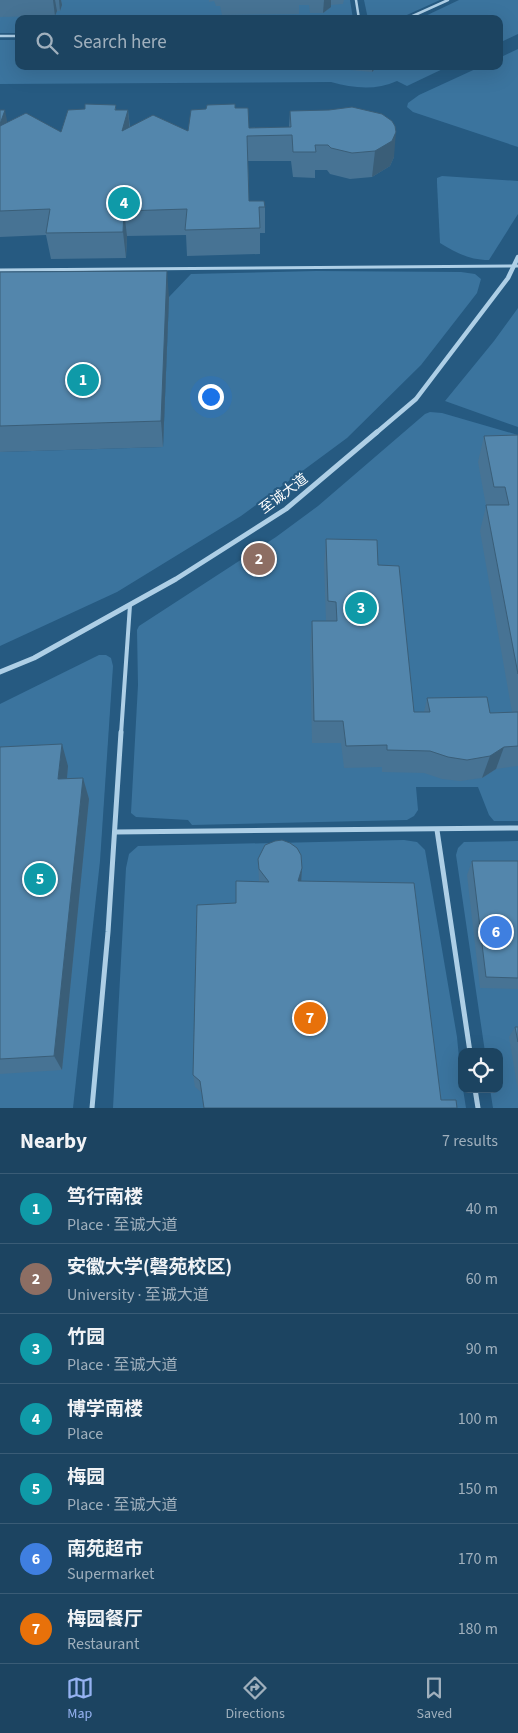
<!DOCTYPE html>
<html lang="en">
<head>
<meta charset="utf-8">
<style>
	body { margin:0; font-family:"Source Sans 3","Noto Sans SC",sans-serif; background:#254b67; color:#f1f3f6 }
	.controls { position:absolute; right:15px; bottom:15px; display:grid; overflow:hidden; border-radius:10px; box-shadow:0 5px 20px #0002 }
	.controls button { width:45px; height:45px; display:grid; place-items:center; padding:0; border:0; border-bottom:1px solid #3a5c76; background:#1c4461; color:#f1f3f6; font:25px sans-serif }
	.you { position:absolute; left:210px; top:396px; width:18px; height:18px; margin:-12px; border:4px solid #fff; border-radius:50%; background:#1a73e8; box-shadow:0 0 0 8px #1a73e833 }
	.badge { display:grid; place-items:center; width:32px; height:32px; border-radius:50%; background:#95b2f1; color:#fff; font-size:16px; font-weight:700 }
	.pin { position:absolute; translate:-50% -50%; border:2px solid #fff; box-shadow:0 1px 5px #0006 }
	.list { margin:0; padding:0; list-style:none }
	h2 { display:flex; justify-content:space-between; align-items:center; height:65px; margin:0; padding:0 20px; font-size:21px }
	h2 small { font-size:16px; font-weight:400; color:#a0b0bd }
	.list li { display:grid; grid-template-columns:32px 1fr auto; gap:15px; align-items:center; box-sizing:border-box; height:70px; padding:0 20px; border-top:1px solid #3a5c76 }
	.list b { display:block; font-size:19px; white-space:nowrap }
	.list p { margin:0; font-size:16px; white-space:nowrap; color:#a0b0bd }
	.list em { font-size:16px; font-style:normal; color:#a0b0bd }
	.icon { flex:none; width:28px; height:28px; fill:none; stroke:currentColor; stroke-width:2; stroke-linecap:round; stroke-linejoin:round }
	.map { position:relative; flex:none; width:518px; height:1108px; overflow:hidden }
	.search { position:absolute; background:#1c4461; box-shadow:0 5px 20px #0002; left:15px; right:15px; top:15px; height:55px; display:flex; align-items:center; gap:12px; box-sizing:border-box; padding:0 18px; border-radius:10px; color:#a0b0bd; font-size:19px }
	.sheet { height:555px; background:#1c4461 }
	nav { display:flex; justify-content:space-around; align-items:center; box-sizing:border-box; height:70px; border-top:1px solid #3a5c76; background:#1c4461; font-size:14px; color:#a0b0bd }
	nav a { display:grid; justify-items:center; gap:2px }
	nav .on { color:#95b2f1 }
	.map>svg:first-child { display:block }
	.green { fill:#3b749e }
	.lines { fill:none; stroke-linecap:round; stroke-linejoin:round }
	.service-far3 { stroke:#aecfe6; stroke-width:2.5 }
	.service-far2 { stroke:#aecfe6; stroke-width:3 }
	.service-far1 { stroke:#aecfe6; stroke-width:4 }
	.service { stroke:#aecfe6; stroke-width:5 }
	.minor-far1 { stroke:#aecfe6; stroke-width:4.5 }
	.minor { stroke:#aecfe6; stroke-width:5 }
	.wall { fill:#477394 }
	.shaded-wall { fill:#3a5e78 }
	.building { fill:#5386ac; stroke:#3a5e78 }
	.labels { text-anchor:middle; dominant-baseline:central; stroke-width:4.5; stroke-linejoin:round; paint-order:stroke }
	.street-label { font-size:14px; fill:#fff; stroke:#265a81 }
</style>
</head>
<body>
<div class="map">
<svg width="518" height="1108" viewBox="0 0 518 1108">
	<rect width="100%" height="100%" fill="#265a81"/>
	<g class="green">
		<path d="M0 0H350L353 19H19V33H0Z"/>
		<path d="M364 0H440L398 19H368Z"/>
		<path d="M459 0H518V34L499 43V19H419Z"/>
		<path d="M0 40H19V66H449L407 86 397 81C375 91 353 88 331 82L0 84Z"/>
		<path d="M518 49V147L413 112 407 107 408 103 419 95 482 66H499V58Z"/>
		<path d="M442 176 518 181V214L489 260C469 260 457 253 440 243L437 183V178Z"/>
		<path d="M316 271 461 272 475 274 481 279 477 293 421 365 347 438 301 472 241 516 117 592 0 646V452L163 447 169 297 191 274Z"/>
		<path d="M518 308V427L445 401 494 341Z"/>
		<path d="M430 412 442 413 518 435V821H494L489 815 478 787H416L418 810 414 816 407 820 192 825 188 820 136 817 131 813 138 685 137 630 139 626 276 537 318 506 425 414Z"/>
		<path d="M99 655H106L111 658 113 666 100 861 73 1108H0V704Z"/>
		<path d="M404 840 417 842 425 850 457 1037 462 1089H463L466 1108H113L126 868 129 854 138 846Z"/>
		<path d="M518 841V1108H493L490 1089H499V1052H485L456 855 458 848 464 842Z"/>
	</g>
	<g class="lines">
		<g class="service-far3">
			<path d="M356 0 359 19"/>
			<path d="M406 19 448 0"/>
			<path d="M0 36H19"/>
		</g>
		<path class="service-far2" d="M0 270 518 266"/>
		<path class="service-far1" d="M121 734 130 605"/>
		<g class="service">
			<path d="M437 830 470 1052"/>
			<path d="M115 832 518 828"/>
			<path d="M475 1089 478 1108"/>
			<path d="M92 1108 108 932 121 732"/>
		</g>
		<path class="minor-far1" d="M376 433 416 399 508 278 518 257"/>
		<path class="minor" d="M0 672 34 658 176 579 286 509 377 432"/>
	</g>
	<g class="wall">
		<path d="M0 0H61L62 5 60 11H57L55 16 0 17Z"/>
		<path d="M209 0H344L343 4 331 5V7L323 13H310L309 5H299V14L222 15 220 6H216L214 1 209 2Z"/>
		<path d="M347 66H378L372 72 351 70Z"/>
		<path d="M116 105V110H128L130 127 188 131 235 108 249 128 289 127 290 111 394 157 390 166 372 177 350 179 330 174 327 170H315V178L293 177 291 161H248L249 201 265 207V233H260V254L187 256 186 235 127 236 126 258 51 259 46 235 0 237V110L7 122 61 132 85 109Z"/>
		<path d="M0 272 169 297 163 447 0 452Z"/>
		<path d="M518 435V766L496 769 482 778 460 781 442 779 424 773 382 772V767L344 768 341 743H312L310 645 312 621H326L324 564 326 539 378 565 414 712H424L427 698 490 713 512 712 480 531 486 506 478 462 484 436Z"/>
		<path d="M0 750 68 766 67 778H83L89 799 62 1070 0 1074Z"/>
		<path d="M258 859 302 868 301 881 441 1100 457 1108 201 1092 195 1087 193 1075 236 903 259 882Z"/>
		<path d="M472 861H518V989L480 988 467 875Z"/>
		<path d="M515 1027H518V1091L509 1037Z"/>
	</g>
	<g class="shaded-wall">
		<path d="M53 0H55L57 11 55 16Z"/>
		<path d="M59 0H61L62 5 60 11Z"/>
		<path d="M324 0H331V7L323 13Z"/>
		<path d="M372 66H378L372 72Z"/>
		<path d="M5 110 10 136 0 130V124Z"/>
		<path d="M128 110 130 135 122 131Z"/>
		<path d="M396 132 394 157 390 166 372 177 375 151Z"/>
		<path d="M124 211 127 236 126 258 123 232Z"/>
		<path d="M167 271 169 297 163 447 161 421Z"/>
		<path d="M62 744 68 766 65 800 58 779Z"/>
		<path d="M504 747 496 769 482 778 490 756Z"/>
		<path d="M83 778 89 799 62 1070 54 1056Z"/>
		<path d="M302 868 301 884 298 881Z"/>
	</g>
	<g class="building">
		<path d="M85 104 116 105 115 110H128L122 131 153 115 188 131 191 110 206 109 207 105 235 104V108H248L249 128 291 127 290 111 329 110 352 107 382 114 392 121 395 126 396 132 392 141 375 151 352 153 331 148 328 145H315L316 152H293L292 135 247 136 249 201H264L265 207H259L260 228 185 230 187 209 124 211 123 232 46 233 50 209 0 211V126L26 113 61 132 68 110 85 109Z"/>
		<path d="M0 110H5L0 124Z"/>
		<path d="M167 271 161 421 0 426V272Z"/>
		<path d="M518 435V674L486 505H509L505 487H494L484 436Z"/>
		<path d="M326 539 377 540 378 565 399 566 414 712H430L427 698 487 697 490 713 518 712V746L504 747 490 756 467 760 448 757 430 751 387 750V745L346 746 343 721H314L312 621H337L336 602 328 601Z"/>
		<path d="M62 744 58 779 83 778 54 1056 0 1059V747Z"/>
		<path d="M282 840 290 843 297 848 301 855 302 868 298 881 414 883 441 1100H456L457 1108H204L200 1081 193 1075 197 905 236 903V881L269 882 259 869 258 859 265 845 275 841Z"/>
		<path d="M472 861H518V978L486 977Z"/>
		<path d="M515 1027H518V1042Z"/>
	</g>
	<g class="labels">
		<g class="street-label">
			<text transform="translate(284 494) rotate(-37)">至诚大道</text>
		</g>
	</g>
</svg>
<div class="controls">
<button><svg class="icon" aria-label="locate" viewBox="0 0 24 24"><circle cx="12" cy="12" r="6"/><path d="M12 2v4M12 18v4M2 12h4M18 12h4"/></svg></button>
</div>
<div class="you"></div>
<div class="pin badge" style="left:83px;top:380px;background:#0f9aa8">1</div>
<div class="pin badge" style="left:259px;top:559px;background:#8d6e63">2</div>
<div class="pin badge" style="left:361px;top:608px;background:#0f9aa8">3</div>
<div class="pin badge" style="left:124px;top:203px;background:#0f9aa8">4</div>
<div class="pin badge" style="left:40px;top:879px;background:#0f9aa8">5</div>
<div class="pin badge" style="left:496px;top:932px;background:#3f7fe0">6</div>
<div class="pin badge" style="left:310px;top:1018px;background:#e8710a">7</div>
<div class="search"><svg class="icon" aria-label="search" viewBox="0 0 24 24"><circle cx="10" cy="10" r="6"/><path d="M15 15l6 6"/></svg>Search here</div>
</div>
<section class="sheet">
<h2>Nearby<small>7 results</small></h2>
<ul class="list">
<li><span class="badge" style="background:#0f9aa8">1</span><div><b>笃行南楼</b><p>Place · 至诚大道</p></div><em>40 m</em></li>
<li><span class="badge" style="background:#8d6e63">2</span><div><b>安徽大学(磬苑校区)</b><p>University · 至诚大道</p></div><em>60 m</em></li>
<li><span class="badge" style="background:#0f9aa8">3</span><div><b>竹园</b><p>Place · 至诚大道</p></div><em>90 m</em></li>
<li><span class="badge" style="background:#0f9aa8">4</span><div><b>博学南楼</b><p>Place</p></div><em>100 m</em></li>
<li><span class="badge" style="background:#0f9aa8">5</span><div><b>梅园</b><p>Place · 至诚大道</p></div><em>150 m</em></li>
<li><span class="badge" style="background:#3f7fe0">6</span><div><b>南苑超市</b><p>Supermarket</p></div><em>170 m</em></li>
<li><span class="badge" style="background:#e8710a">7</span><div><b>梅园餐厅</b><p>Restaurant</p></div><em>180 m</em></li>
</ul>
</section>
<nav>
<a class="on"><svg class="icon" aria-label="map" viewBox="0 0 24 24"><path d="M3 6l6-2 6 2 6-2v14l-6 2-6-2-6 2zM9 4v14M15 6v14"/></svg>Map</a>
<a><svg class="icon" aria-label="directions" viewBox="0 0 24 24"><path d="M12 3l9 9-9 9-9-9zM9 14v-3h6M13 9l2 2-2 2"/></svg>Directions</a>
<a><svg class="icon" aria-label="saved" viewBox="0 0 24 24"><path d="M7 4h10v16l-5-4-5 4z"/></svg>Saved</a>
</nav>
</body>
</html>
